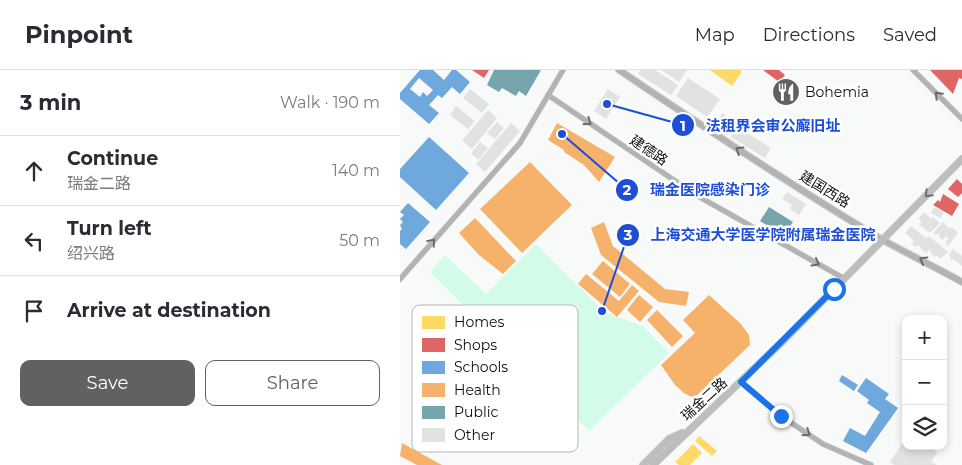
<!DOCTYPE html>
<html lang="en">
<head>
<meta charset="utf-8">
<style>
	body { margin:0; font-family:Montserrat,"Noto Sans SC",sans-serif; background:#f7f7f7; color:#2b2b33 }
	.controls { position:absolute; right:15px; bottom:15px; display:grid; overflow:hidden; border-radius:10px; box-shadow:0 2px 8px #0003 }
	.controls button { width:45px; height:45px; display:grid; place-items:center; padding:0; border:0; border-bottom:1px solid #e1e1e2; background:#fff; color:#2b2b33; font:25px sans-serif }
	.stop { position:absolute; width:15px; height:15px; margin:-11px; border:4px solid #1a73e8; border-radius:50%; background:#fff }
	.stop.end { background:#1a73e8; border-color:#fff; box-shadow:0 1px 5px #0008 }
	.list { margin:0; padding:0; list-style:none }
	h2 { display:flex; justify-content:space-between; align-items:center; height:65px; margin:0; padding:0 20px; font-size:21px }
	h2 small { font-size:16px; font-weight:400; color:#7c7c81 }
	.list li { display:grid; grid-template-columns:32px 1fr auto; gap:15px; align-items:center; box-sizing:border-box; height:70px; padding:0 20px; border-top:1px solid #e1e1e2 }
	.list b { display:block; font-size:19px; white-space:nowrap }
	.list p { margin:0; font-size:16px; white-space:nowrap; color:#7c7c81 }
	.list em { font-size:16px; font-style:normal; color:#7c7c81 }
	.actions { display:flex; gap:10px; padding:15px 20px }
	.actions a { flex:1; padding:11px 0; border:1px solid #606161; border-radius:10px; text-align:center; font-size:18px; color:#606161 }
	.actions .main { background:#606161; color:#fff }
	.icon { flex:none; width:28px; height:28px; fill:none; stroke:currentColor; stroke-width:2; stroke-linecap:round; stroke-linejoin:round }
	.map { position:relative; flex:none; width:562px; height:395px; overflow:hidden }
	header { display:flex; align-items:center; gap:30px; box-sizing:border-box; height:70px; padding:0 25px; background:#fff; border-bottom:1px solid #e1e1e2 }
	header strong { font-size:24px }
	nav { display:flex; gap:28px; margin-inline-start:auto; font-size:18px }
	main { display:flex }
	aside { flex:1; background:#fff }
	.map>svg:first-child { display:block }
	.green { fill:#d2fce8 }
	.homes { fill:#ffd966 }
	.shops { fill:#e06666 }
	.schools { fill:#6fa8dc; fill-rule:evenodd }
	.health { fill:#f6b26b }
	.public { fill:#76a5af }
	.building { fill:#e1e3e2 }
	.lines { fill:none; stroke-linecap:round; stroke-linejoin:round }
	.minor-casing { stroke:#d3d4d4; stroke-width:6 }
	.tertiary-casing { stroke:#d3d4d4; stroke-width:8 }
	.secondary-casing { stroke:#d3d4d4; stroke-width:8 }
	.minor { stroke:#b4b3b4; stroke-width:5 }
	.tertiary { stroke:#b4b3b4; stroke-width:6 }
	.secondary { stroke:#bcbebe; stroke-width:7 }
	.oneway { stroke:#69696a }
	.oneway2 { stroke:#6e6f6f }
	.route { stroke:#1a73e8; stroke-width:6 }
	.labels { text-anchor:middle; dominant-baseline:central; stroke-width:5; stroke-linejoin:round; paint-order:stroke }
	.poi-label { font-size:14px; fill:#0e0f0f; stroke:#fff; text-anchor:start }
	.street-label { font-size:14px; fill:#0e0f0f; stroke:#fff }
	.key { fill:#fff; stroke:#b7b7b7; stroke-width:1 }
	.key-label { font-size:14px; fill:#0e0f0f }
	.leader { fill:none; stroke:#1d4ed8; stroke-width:2 }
	.callout-dot { fill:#1d4ed8; stroke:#fff; stroke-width:2 }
	.mark-label { font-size:15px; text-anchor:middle; font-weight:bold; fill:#fff }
	.callout-label { font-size:15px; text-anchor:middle; font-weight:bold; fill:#1d4ed8; stroke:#fff; stroke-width:5; stroke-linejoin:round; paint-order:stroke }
</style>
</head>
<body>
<header>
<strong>Pinpoint</strong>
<nav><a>Map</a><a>Directions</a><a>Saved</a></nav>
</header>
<main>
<aside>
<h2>3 min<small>Walk · 190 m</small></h2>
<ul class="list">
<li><svg class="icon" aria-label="ahead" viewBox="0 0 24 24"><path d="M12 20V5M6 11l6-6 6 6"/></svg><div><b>Continue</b><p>瑞金二路</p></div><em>140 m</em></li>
<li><svg class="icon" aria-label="left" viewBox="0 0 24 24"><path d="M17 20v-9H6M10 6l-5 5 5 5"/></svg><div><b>Turn left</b><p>绍兴路</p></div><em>50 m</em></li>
<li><svg class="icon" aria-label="arrive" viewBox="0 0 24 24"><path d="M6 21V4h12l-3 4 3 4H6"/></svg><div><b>Arrive at destination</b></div></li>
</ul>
<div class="actions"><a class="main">Save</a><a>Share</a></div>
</aside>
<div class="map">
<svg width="562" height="395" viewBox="0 0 562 395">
	<rect width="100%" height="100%" fill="#f8faf9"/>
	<path class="green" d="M136 174 204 242 243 256 269 283 189 361 30 202 45 185 86 224Z"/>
	<g class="homes">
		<path d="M310 0H340L342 2 332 16Z"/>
		<path d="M299 366 317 381 312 386 295 371Z"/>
		<path d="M293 374 302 383 290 395H279L275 392Z"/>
	</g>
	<g class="shops">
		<path d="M72 0H89L84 8Z"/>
		<path d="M363 0H379L385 5 379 12Z"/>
		<path d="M530 0H562V9L559 8 553 24Z"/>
		<path d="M387 15 393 21 386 29 380 23Z"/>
		<path d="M557 109 562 114V123L558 127 548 119Z"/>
		<path d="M543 124 559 134 552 146 533 135 538 130 540 132Z"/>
	</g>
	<g class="schools">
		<path d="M20 0H33L44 10 52 0H56L70 12 60 24 52 17 42 28 38 25 29 35 39 43 29 54 0 29V23ZM19 8 33 20 27 26 23 22 20 27 10 19Z"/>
		<path d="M29 67 69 103 36 140 0 107V99Z"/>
		<path d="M8 133 30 152 6 179 0 174V161L2 159 0 155 3 152 0 149 4 145 0 142Z"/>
		<path d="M442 305 458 315 454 321 439 311Z"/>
		<path d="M466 308 489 324 485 329 498 338 466 383 443 371 450 358 465 366 480 342 467 333 469 330 457 321Z"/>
	</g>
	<g class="health">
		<path d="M157 53 215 87 199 112 184 95 164 82V80L148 70Z"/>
		<path d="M130 92 172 135 122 183 80 139Z"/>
		<path d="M75 148 116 191 103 204 79 185 59 163Z"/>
		<path d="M204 152 213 176 265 219 289 222 286 236 259 232 201 185 191 158Z"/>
		<path d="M203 191 230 214 220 227 192 204Z"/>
		<path d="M186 204 219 231 232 215 239 221 217 247 178 214Z"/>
		<path d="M239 225 253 237 240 252 227 240Z"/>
		<path d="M309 225 341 254 349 265 350 275 294 328 284 323 275 315 261 295 295 263 283 250Z"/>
		<path d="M257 240 283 266 272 277 247 250Z"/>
		<path d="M2 373 42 395H17L0 386Z"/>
	</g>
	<g class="public">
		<path d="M94 0H141L126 26 119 21 116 26 102 18 99 22 87 15Z"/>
		<path d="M369 137 393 152 384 166 360 151Z"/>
	</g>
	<g class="building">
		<path d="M240 0H255L278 15 271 25 238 4Z"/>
		<path d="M261 0H287L279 12Z"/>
		<path d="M288 8 320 29 307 47 276 26Z"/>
		<path d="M70 19 89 34 82 43 63 28Z"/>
		<path d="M208 19 220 27 206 49 194 41Z"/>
		<path d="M56 36 75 51 68 59 50 45Z"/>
		<path d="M88 40 97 48 72 79 62 71Z"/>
		<path d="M323 43 336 55 327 65 312 55Z"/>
		<path d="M97 52 104 58 95 69 87 63Z"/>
		<path d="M111 53 120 61 85 102 76 94Z"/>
		<path d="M337 57 371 78 365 88 331 67Z"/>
		<path d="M80 72 88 78 78 90 71 83Z"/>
		<path d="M387 122 406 134 399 145 390 139 392 135 382 129Z"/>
		<path d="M534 137 544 142 541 148 531 143Z"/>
		<path d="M524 142 532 149 533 147 540 153 530 163 519 155 522 152 518 149Z"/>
		<path d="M543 152 550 159 552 157 558 163 548 176 545 173 548 169 546 166 543 170 538 166 540 164 539 163 536 165 533 163Z"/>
		<path d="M511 156 526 168 529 166 548 182 540 189 537 185 534 187 529 180 526 183 518 175 516 177 512 174 514 172 512 169 505 163Z"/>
		<path d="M553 179 562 186V196L553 189 552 191 550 189 551 187 549 185Z"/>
		<path d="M503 372 506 376 514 380 517 376H530L537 383 531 392 537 395H494L490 392Z"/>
	</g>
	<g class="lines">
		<g class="minor-casing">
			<g id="minor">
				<path d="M513 0 562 49"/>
				<path d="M148 25 296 125 445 209"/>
				<path d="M0 209 120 73 163 0"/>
				<path d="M341 312 381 346 423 374 471 395"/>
			</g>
		</g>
		<g class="tertiary-casing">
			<path id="tertiary" d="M219 0C305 58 392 116 481 169 508 184 535 197 562 212"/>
		</g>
		<g class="secondary-casing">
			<g id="secondary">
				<path d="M243 395 269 369 282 363"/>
				<path d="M253 395 383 271 562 89"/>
			</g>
		</g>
		<use href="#minor" class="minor"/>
		<use href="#tertiary" class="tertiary"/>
		<use href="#secondary" class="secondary"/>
	</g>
	<defs><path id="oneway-chevron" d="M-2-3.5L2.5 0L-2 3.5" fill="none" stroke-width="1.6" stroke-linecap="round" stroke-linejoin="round" transform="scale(1.25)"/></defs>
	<g class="oneway">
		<use href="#oneway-chevron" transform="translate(538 25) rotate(-135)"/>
		<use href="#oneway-chevron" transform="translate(188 52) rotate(34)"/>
		<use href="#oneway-chevron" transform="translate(339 80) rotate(-148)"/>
		<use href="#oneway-chevron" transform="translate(32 172) rotate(-50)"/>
		<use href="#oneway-chevron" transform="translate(523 190) rotate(-151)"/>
		<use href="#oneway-chevron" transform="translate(416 193) rotate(30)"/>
		<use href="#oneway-chevron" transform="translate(407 363) rotate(34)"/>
	</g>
	<use class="oneway2" href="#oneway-chevron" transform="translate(528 124) rotate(135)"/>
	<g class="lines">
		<path class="route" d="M381 346 341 312 434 219"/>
	</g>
	<defs>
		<g id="restaurant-disc" transform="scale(1.4375)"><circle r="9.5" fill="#606161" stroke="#fff"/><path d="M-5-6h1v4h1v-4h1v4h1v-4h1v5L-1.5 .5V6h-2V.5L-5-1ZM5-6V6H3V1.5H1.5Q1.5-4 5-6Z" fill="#fff"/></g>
	</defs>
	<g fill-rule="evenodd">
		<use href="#restaurant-disc" x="386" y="22"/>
	</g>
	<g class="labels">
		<g class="poi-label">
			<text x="405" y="22">Bohemia</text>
		</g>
		<g class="street-label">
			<text transform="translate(249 80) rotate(34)">建德路</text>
			<text transform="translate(425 119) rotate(32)">建国西路</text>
			<text transform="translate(304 329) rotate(-42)">瑞金二路</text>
		</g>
	</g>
	<rect x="12" y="235" width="166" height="147" rx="8" class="key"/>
	<rect x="22" y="246" width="23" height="13" fill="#ffd966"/>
	<rect x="22" y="268" width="23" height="14" fill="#e06666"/>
	<rect x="22" y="291" width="23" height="13" fill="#6fa8dc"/>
	<rect x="22" y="313" width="23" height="14" fill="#f6b26b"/>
	<rect x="22" y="336" width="23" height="13" fill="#76a5af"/>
	<rect x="22" y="358" width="23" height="14" fill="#e1e3e2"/>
	<g class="key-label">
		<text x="54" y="257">Homes</text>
		<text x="54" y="280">Shops</text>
		<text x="54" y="302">Schools</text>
		<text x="54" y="325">Health</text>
		<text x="54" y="347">Public</text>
		<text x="54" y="370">Other</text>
	</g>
	<path class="leader" d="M207 34L283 55M162 64L227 120M202 241L228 165"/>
	<g class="callout-dot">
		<circle cx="207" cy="34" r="5"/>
		<circle cx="162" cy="64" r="5"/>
		<circle cx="202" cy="241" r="5"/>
		<circle cx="283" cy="55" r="12"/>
		<circle cx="227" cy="120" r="12"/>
		<circle cx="228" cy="165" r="12"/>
	</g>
	<g class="mark-label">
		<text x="283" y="61">1</text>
		<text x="227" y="125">2</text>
		<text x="228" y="170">3</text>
	</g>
	<g class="callout-label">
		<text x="373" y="61">法租界会审公廨旧址</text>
		<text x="310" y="125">瑞金医院感染门诊</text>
		<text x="363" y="170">上海交通大学医学院附属瑞金医院</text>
	</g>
</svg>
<div class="controls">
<button>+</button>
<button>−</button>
<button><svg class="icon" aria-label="layers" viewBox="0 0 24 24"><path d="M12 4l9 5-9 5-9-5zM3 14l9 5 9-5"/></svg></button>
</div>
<div class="stop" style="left:434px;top:219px"></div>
<div class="stop end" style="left:381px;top:346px"></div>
</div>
</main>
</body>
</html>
